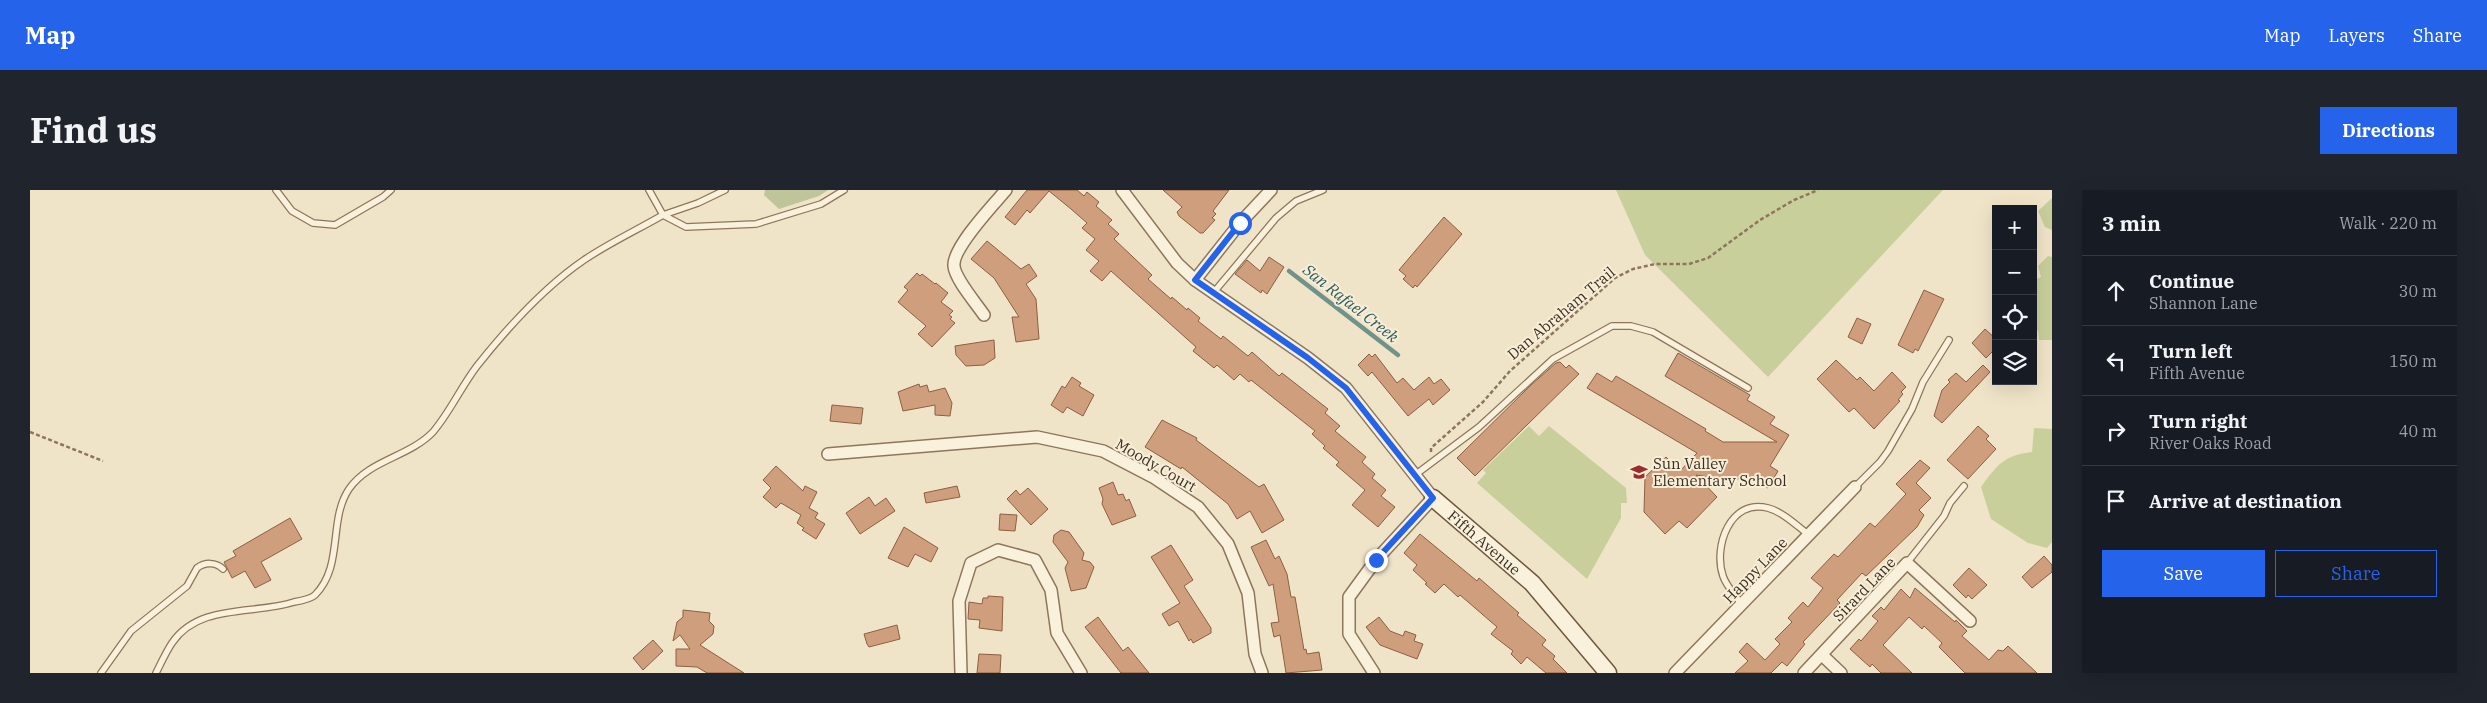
<!DOCTYPE html>
<html lang="en">
<head>
<meta charset="utf-8">
<style>
	body { margin:0; font-family:"IBM Plex Serif",serif; background:#20242c; color:#f1f3f6 }
	.controls { position:absolute; right:15px; top:15px; display:grid; overflow:hidden; border-radius:0px; box-shadow:0 5px 20px #0002 }
	.controls button { width:45px; height:45px; display:grid; place-items:center; padding:0; border:0; border-bottom:1px solid #363941; background:#171b24; color:#f1f3f6; font:25px sans-serif }
	.stop { position:absolute; width:15px; height:15px; margin:-11px; border:4px solid #2563eb; border-radius:50%; background:#fff }
	.stop.end { background:#2563eb; border-color:#fff; box-shadow:0 1px 5px #0008 }
	.list { margin:0; padding:0; list-style:none }
	h2 { display:flex; justify-content:space-between; align-items:center; height:65px; margin:0; padding:0 20px; font-size:21px }
	h2 small { font-size:16px; font-weight:400; color:#9ea1a6 }
	.list li { display:grid; grid-template-columns:32px 1fr auto; gap:15px; align-items:center; box-sizing:border-box; height:70px; padding:0 20px; border-top:1px solid #363941 }
	.list b { display:block; font-size:19px; white-space:nowrap }
	.list p { margin:0; font-size:16px; white-space:nowrap; color:#9ea1a6 }
	.list em { font-size:16px; font-style:normal; color:#9ea1a6 }
	.actions { display:flex; gap:10px; padding:15px 20px }
	.actions a { flex:1; padding:11px 0; border:1px solid #2563eb; border-radius:0px; text-align:center; font-size:18px; color:#2563eb }
	.actions .main { background:#2563eb; color:#fff }
	.icon { flex:none; width:28px; height:28px; fill:none; stroke:currentColor; stroke-width:2; stroke-linecap:round; stroke-linejoin:round }
	.map { position:relative; flex:none; width:2022px; height:483px; overflow:hidden; border-radius:0px }
	header { display:flex; align-items:center; gap:30px; box-sizing:border-box; height:70px; padding:0 25px; background:#2563eb; color:#fff }
	header strong { font-size:24px }
	nav { display:flex; gap:28px; margin-inline-start:auto; font-size:18px }
	.intro { display:flex; align-items:center; justify-content:space-between; box-sizing:border-box; height:120px; padding:0 30px }
	h1 { margin:0; font-size:35px }
	.button { padding:12px 22px; border-radius:0px; background:#2563eb; color:#fff; font-size:18px; font-weight:700 }
	main { display:flex; gap:30px; padding:0 30px }
	aside { flex:1; background:#171b24; border-radius:0px; box-shadow:0 5px 20px #0002 }
	.map>svg:first-child { display:block }
	.green { fill:#c9cf9b }
	.cemetery { fill:#bfc49a }
	.lines { fill:none; stroke-linecap:round; stroke-linejoin:round }
	.stream { stroke:#6f938a; stroke-width:4.5 }
	.building { fill:#cf9f7d; stroke:#8d5f41 }
	.lane-casing { stroke:#8d765c; stroke-width:8 }
	.street-casing { stroke:#8d765c; stroke-width:14 }
	.secondary-casing { stroke:#6f573f; stroke-width:19 }
	.path { stroke:#8d765c; stroke-width:2.5; stroke-dasharray:4 2.5; stroke-linecap:butt }
	.lane { stroke:#faf1dc; stroke-width:5.5 }
	.street { stroke:#faf1dc; stroke-width:11 }
	.secondary { stroke:#faf1dc; stroke-width:16 }
	.route { stroke:#2563eb; stroke-width:6 }
	.labels { text-anchor:middle; dominant-baseline:central; stroke-width:4; stroke-linejoin:round; paint-order:stroke }
	.street-label { font-size:15px; fill:#3d2e20; stroke:#f7eed8 }
	.poi-label { font-size:15px; fill:#3d2e20; stroke:#f7eed8; text-anchor:start }
	.water-label { font-size:16px; font-style:italic; fill:#2f5d5a; stroke:#f7eed8 }
</style>
</head>
<body>
<header>
<strong>Map</strong>
<nav><a>Map</a><a>Layers</a><a>Share</a></nav>
</header>
<div class="intro"><h1>Find us</h1><a class="button">Directions</a></div>
<main>
<div class="map">
<svg width="2022" height="483" viewBox="0 0 2022 483">
	<rect width="100%" height="100%" fill="#f0e4c8"/>
	<g class="green">
		<path d="M1586 0H1913L1738 187 1615 65Z"/>
		<path d="M2022 8V40L2015 37 2008 21Z"/>
		<path d="M2018 66 2022 67V150H2009L2008 140 2003 143V91L2011 87 2008 76Z"/>
		<path d="M1499 236 1509 246 1519 236 1596 298 1597 313H1591V328L1557 389 1447 293 1456 283 1453 280Z"/>
		<path d="M2004 238 2022 239V352L2017 358 1998 353 1961 329 1951 297C1967 275 1974 265 2002 262Z"/>
	</g>
	<path class="cemetery" d="M735 0H798L789 6 749 19 734 5Z"/>
	<g class="lines">
		<path class="stream" d="M1259 81 1368 165"/>
	</g>
	<g class="building">
		<path d="M997 0H1047L1054 6 1057 2 1069 12 1066 16 1082 30 1078 34 1089 44 1084 49 1122 85 1118 89 1141 109 1142 107 1157 120 1158 118 1170 128 1168 131 1191 149 1193 146 1218 166 1222 162 1249 186 1252 183 1298 219 1295 223 1310 236 1305 241 1336 267 1332 272 1345 284 1342 288 1356 300 1351 306 1365 317 1348 337 1322 315 1335 300 1306 275 1309 272 1293 258 1295 256 1282 244 1285 241 1221 190 1219 192 1210 184 1204 190 1187 175 1184 178 1163 161 1166 157 1081 81 1072 91 1060 81 1069 71 1056 60 1065 49 1052 38 1057 33 1041 19 1019 1 1000 23 997 20 985 35 975 27Z"/>
		<path d="M1133 0H1199L1183 21 1186 24 1182 28 1185 30 1173 43H1170L1149 26 1147 22 1152 17Z"/>
		<path d="M1414 27 1432 44 1387 97 1385 95 1383 98 1373 89 1376 86 1369 80Z"/>
		<path d="M957 51 991 79 999 74 1007 86 996 94 1006 109 1009 149 986 152 982 127H989L964 88 941 69Z"/>
		<path d="M1239 67 1254 77 1237 104 1232 100 1231 103 1205 84 1217 70 1230 81Z"/>
		<path d="M887 83 890 86 892 84 905 94 906 93 918 103 911 112 923 121 919 125 922 127 920 129 925 133 902 157 888 144 896 136 868 112 878 100 874 97Z"/>
		<path d="M1894 100 1914 109 1888 161 1885 159 1883 163 1868 155Z"/>
		<path d="M1827 128 1841 134 1832 154 1818 147Z"/>
		<path d="M1955 139 1966 149V158L1956 168 1942 153Z"/>
		<path d="M964 150 965 168 954 175 936 176 926 165 925 156Z"/>
		<path d="M1648 163 1720 205 1717 210 1745 227 1740 234 1759 245 1740 276 1748 281 1738 298 1720 288 1717 292 1711 288 1702 291 1666 285 1687 307 1657 338 1649 331 1635 344 1614 322 1615 287 1636 267 1650 281 1667 263 1557 198 1567 183 1582 192 1586 186 1676 239 1675 241 1693 252H1747L1635 186Z"/>
		<path d="M1339 164 1342 167 1345 164 1367 193 1373 188 1384 200 1399 187 1404 194 1411 189 1420 200 1403 215 1399 209 1378 226 1342 182 1338 186 1328 175Z"/>
		<path d="M1806 170 1827 190 1830 187 1844 201 1862 182 1876 197 1871 202 1873 204 1868 210 1870 211 1844 239 1824 218 1819 222 1787 189Z"/>
		<path d="M1530 172 1536 178 1539 175 1549 184 1445 286 1427 268 1501 195 1526 173Z"/>
		<path d="M1953 175 1960 182 1912 233 1904 226 1912 200 1920 192 1918 190 1926 183 1936 192Z"/>
		<path d="M1042 187 1051 193 1049 196 1064 205 1053 226 1037 217 1033 223 1021 215 1032 196 1035 198Z"/>
		<path d="M889 194 890 197 897 195 899 202 915 198 922 213 920 226 905 225V215L873 221 868 202Z"/>
		<path d="M802 215 833 218 831 234 800 231Z"/>
		<path d="M1132 230 1167 248 1166 250 1229 297 1234 294 1254 330 1232 343 1220 321 1207 329 1198 314 1152 277 1151 279 1115 257Z"/>
		<path d="M1948 236 1959 246 1956 249 1966 259 1938 289 1917 270Z"/>
		<path d="M1890 270 1900 278 1886 293 1901 308 1889 320 1894 325 1887 337 1836 386 1832 383 1807 410 1810 413 1773 452 1775 454 1757 476 1752 472 1741 483H1705L1718 471 1709 462 1717 453 1735 470 1750 454 1745 449 1762 432 1758 428 1773 412 1778 417 1793 398 1781 388 1804 364 1808 367 1840 333 1845 337 1876 304 1866 294Z"/>
		<path d="M746 276 773 301 775 296 787 302 779 318 788 323 785 328 795 334 786 349 772 340 774 338 767 333 771 325 751 313 746 318 733 307 741 298 733 290Z"/>
		<path d="M1083 292 1088 305 1093 304 1096 311 1099 309 1106 326 1082 335 1072 314 1073 309 1069 298Z"/>
		<path d="M927 296 930 307 896 313 894 303Z"/>
		<path d="M998 298 1018 319 1001 335 977 309 986 300 990 305Z"/>
		<path d="M839 307 845 316 856 308 865 321 830 344 816 323Z"/>
		<path d="M970 324 987 325 985 341 969 340Z"/>
		<path d="M260 328 272 349 231 372 241 390 225 398 215 381 202 388 194 372 206 366 203 361Z"/>
		<path d="M874 337 908 358 901 372 885 364 878 377 858 368Z"/>
		<path d="M1031 340 1039 342 1054 363 1052 370 1060 372 1064 377 1056 398 1041 401 1035 378 1038 372 1023 352 1024 345Z"/>
		<path d="M1390 344 1447 391 1449 388 1489 423 1487 425 1516 450 1512 455 1525 466 1523 469 1537 483H1516L1497 467 1491 474 1481 464 1483 461 1461 444 1467 437 1430 405 1428 407 1414 394 1405 403 1395 394 1397 393 1383 380 1387 375 1374 363Z"/>
		<path d="M1236 350 1245 369 1249 366 1257 384 1261 407H1265L1274 460 1276 459 1277 464 1289 462 1292 480 1256 483 1250 445 1244 447 1241 433 1249 432 1243 394 1239 396 1221 357Z"/>
		<path d="M1141 355 1163 390 1154 396 1181 438V443L1163 453 1161 449 1159 451 1148 431 1139 436 1132 424 1150 413 1121 367Z"/>
		<path d="M2014 366 2022 375V382L2002 398 1992 387Z"/>
		<path d="M1939 378 1957 395 1942 409 1938 405 1936 408 1923 395Z"/>
		<path d="M1885 398 1925 432 1926 430 1937 441 1932 446 1959 470 1968 460 1973 461 1978 456 2007 483H1935L1909 457 1912 453 1894 436 1892 439 1879 427 1853 455 1882 483H1851L1842 474 1840 477 1820 459 1829 449 1831 451 1848 431 1842 426 1851 417 1854 420 1871 399 1880 408Z"/>
		<path d="M958 406 973 407 972 441 949 438 950 430 938 429 939 412 952 414 953 408H958Z"/>
		<path d="M653 420 680 423 679 431 684 436 683 444 670 455 714 483H677L667 477 646 476V459H660L650 445 643 451 647 432 653 427Z"/>
		<path d="M1068 427 1093 461 1098 457 1119 483H1091L1055 437Z"/>
		<path d="M1349 427 1360 441 1373 446 1375 441 1386 445 1384 451 1393 454 1387 469 1350 455 1336 437Z"/>
		<path d="M867 435 870 449 839 457 837 454 834 444Z"/>
		<path d="M623 450 633 461 613 480 603 468Z"/>
		<path d="M949 464 971 465 970 483H947Z"/>
	</g>
	<g class="lines">
		<g class="lane-casing">
			<g id="lane">
				<path d="M246 0 262 21 283 33 305 35 353 7 361 0"/>
				<path d="M695 0 668 13 633 25 656 37 726 34 791 14 814 0"/>
				<path d="M1184 102 1246 28 1266 11 1293 0"/>
				<path d="M1385 285 1449 237 1523 169 1582 136H1601L1623 142 1718 198"/>
				<path d="M1825 297 1850 272 1858 261 1882 219 1893 192 1919 150"/>
				<path d="M1877 373 1914 326 1920 313 1934 296"/>
				<path d="M1712 415C1706 406 1696 396 1693 386 1683 357 1700 308 1738 318 1753 322 1767 336 1779 345"/>
				<path d="M71 483 101 441 157 396 167 378C175 372 186 372 193 379"/>
				<path d="M126 483C131 473 136 462 142 453 169 413 224 425 264 412 270 411 281 409 285 405 314 376 298 330 319 299 339 270 379 267 403 242 420 222 431 197 447 176 478 137 513 98 554 70 579 53 607 40 633 25L619 0"/>
			</g>
		</g>
		<g class="street-casing">
			<g id="street">
				<path d="M1092 0 1147 73 1165 90 1278 168 1316 198 1403 308 1346 370 1319 407V444L1344 483"/>
				<path d="M1165 90 1210 33 1241 0"/>
				<path d="M954 125C946 113 925 89 924 76 922 58 964 14 976 0"/>
				<path d="M798 264 1007 247 1073 261 1123 287 1168 317 1198 354 1218 403 1225 464 1232 483"/>
				<path d="M1792 465 1811 483"/>
				<path d="M931 483 929 411 941 373 968 360 1005 370 1021 400 1027 443 1051 483"/>
				<path d="M1645 483 1825 297"/>
				<path d="M1774 483 1877 373 1940 431"/>
			</g>
		</g>
		<g class="secondary-casing">
			<g id="secondary">
				<path id="s1" d="M1403 308 1502 393 1578 483"/>
			</g>
		</g>
		<g class="path">
			<path d="M0 242 73 271"/>
			<path d="M1401 262V258L1453 212 1480 181 1585 88 1603 79 1625 74H1659L1678 68 1730 30 1764 10 1788 0"/>
		</g>
		<use href="#lane" class="lane"/>
		<use href="#street" class="street"/>
		<use href="#secondary" class="secondary"/>
	</g>
	<g class="lines">
		<path class="route" d="M1210 33 1165 90 1278 168 1316 198 1403 308 1346 370"/>
	</g>
	<defs>
		<g id="school-bare" transform="scale(1.35)"><path d="M0-5L7-2L0 1L-7-2ZM-4 1L0 2.5L4 1V4Q0 6-4 4Z" fill="#9e2a2b" stroke="#f7eed8" stroke-width="2.5" paint-order="stroke"/></g>
	</defs>
	<g fill-rule="evenodd">
		<use href="#school-bare" x="1609" y="282"/>
	</g>
	<g class="labels">
		<g class="street-label">
			<text transform="translate(1531 123) rotate(-40)">Dan Abraham Trail</text>
			<text transform="translate(1126 275) rotate(30)">Moody Court</text>
			<text stroke="none"><textPath href="#s1" startOffset="68">Fifth Avenue</textPath></text>
			<text transform="translate(1725 380) rotate(-46)">Happy Lane</text>
			<text transform="translate(1834 399) rotate(-46)">Sirard Lane</text>
		</g>
		<g class="poi-label">
			<text x="1623" y="273">Sun Valley<tspan x="1623" dy="17">Elementary School</tspan></text>
		</g>
		<g class="water-label">
			<text transform="translate(1321 113) rotate(38)">San Rafael Creek</text>
		</g>
	</g>
</svg>
<div class="controls">
<button>+</button>
<button>−</button>
<button><svg class="icon" aria-label="locate" viewBox="0 0 24 24"><circle cx="12" cy="12" r="6"/><path d="M12 2v4M12 18v4M2 12h4M18 12h4"/></svg></button>
<button><svg class="icon" aria-label="layers" viewBox="0 0 24 24"><path d="M12 4l9 5-9 5-9-5zM3 14l9 5 9-5"/></svg></button>
</div>
<div class="stop" style="left:1210px;top:33px"></div>
<div class="stop end" style="left:1346px;top:370px"></div>
</div>
<aside>
<h2>3 min<small>Walk · 220 m</small></h2>
<ul class="list">
<li><svg class="icon" aria-label="ahead" viewBox="0 0 24 24"><path d="M12 20V5M6 11l6-6 6 6"/></svg><div><b>Continue</b><p>Shannon Lane</p></div><em>30 m</em></li>
<li><svg class="icon" aria-label="left" viewBox="0 0 24 24"><path d="M17 20v-9H6M10 6l-5 5 5 5"/></svg><div><b>Turn left</b><p>Fifth Avenue</p></div><em>150 m</em></li>
<li><svg class="icon" aria-label="right" viewBox="0 0 24 24"><path d="M7 20v-9h11M14 6l5 5-5 5"/></svg><div><b>Turn right</b><p>River Oaks Road</p></div><em>40 m</em></li>
<li><svg class="icon" aria-label="arrive" viewBox="0 0 24 24"><path d="M6 21V4h12l-3 4 3 4H6"/></svg><div><b>Arrive at destination</b></div></li>
</ul>
<div class="actions"><a class="main">Save</a><a>Share</a></div>
</aside>
</main>
</body>
</html>
